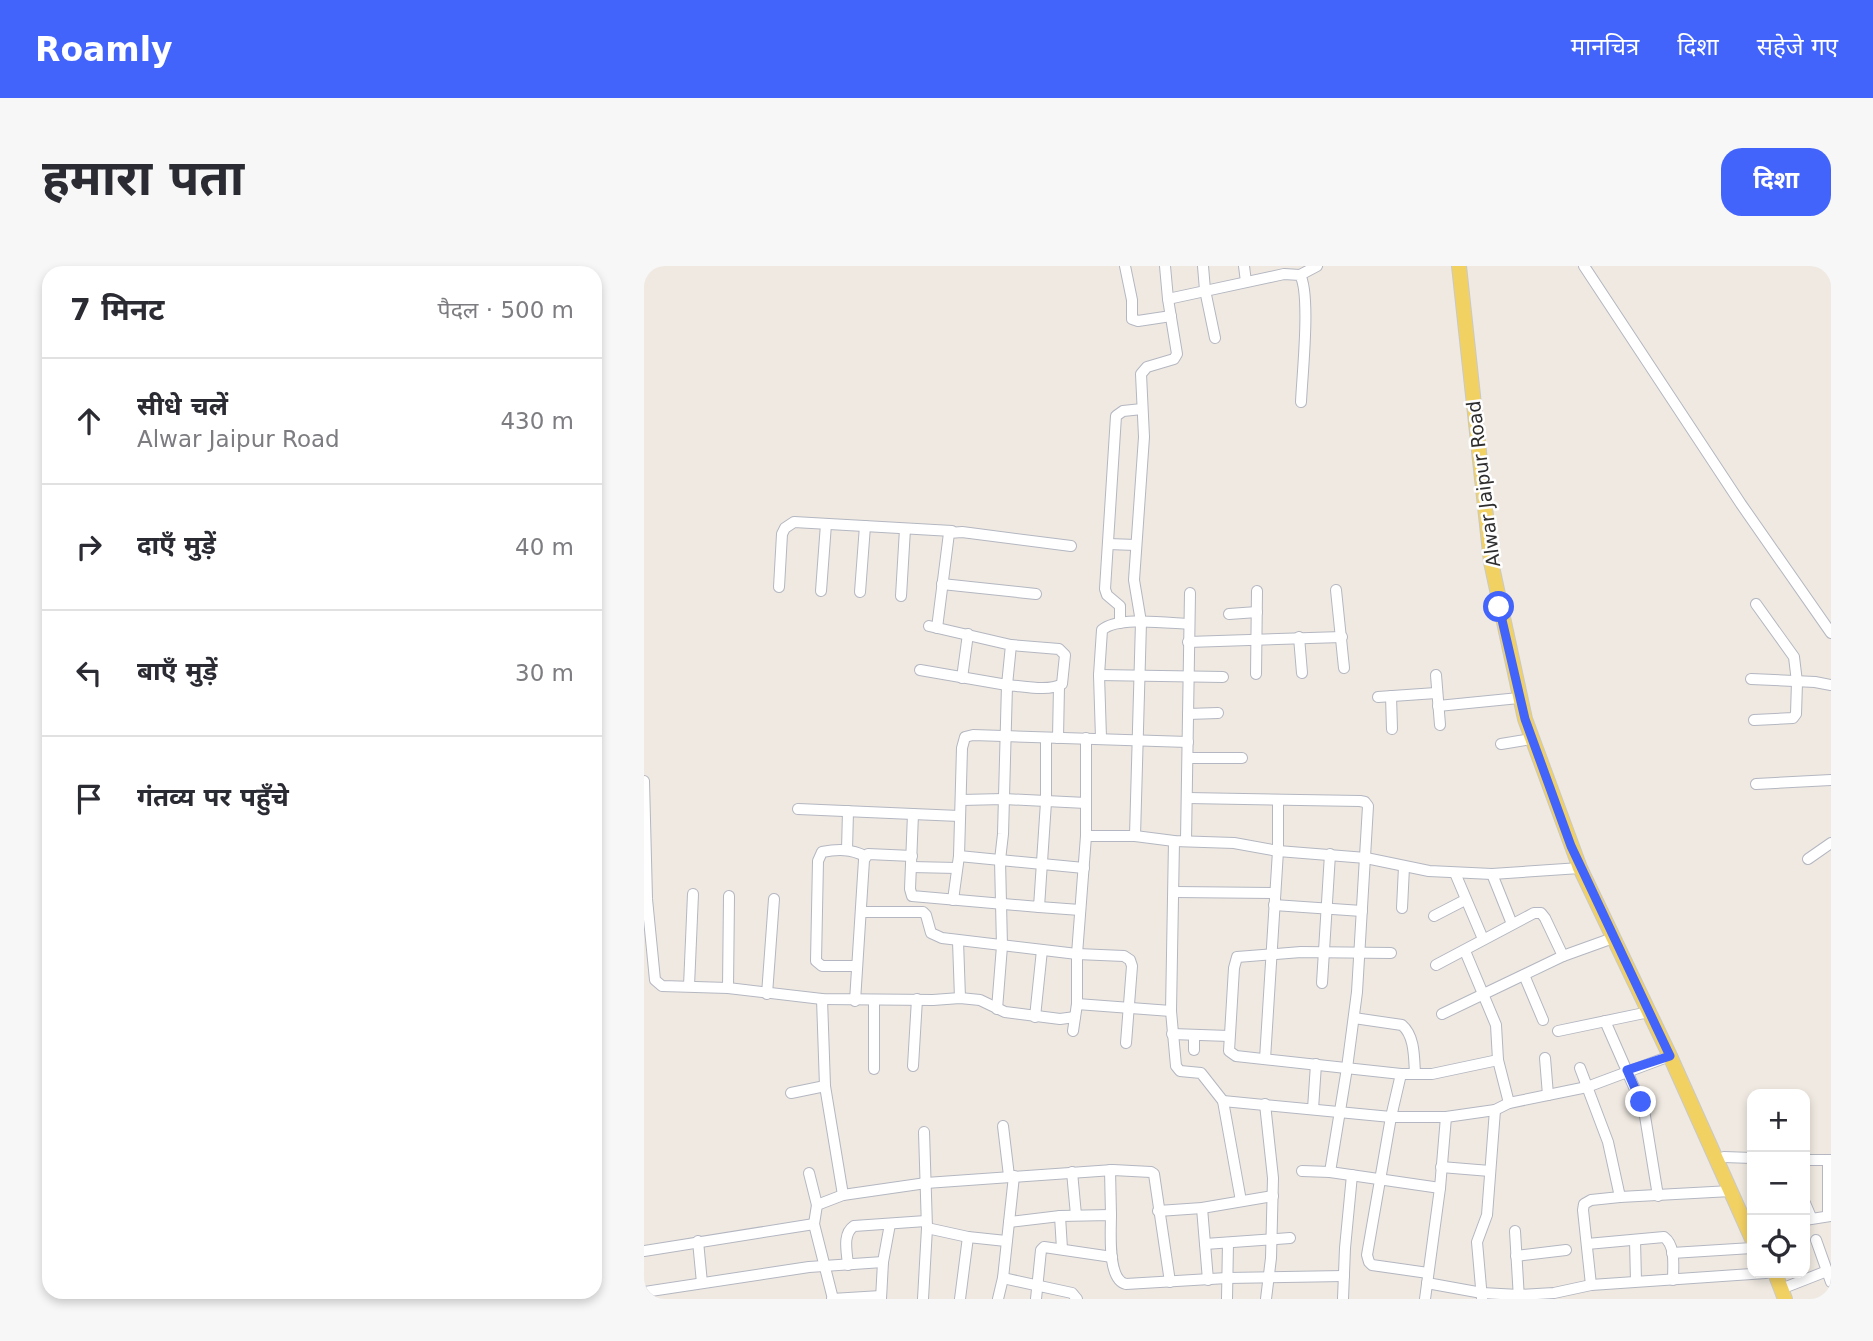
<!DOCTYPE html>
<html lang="hi">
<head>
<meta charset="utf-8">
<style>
	body { margin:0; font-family:"DejaVu Sans","Noto Sans Devanagari",sans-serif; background:#f7f7f7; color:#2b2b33 }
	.controls { position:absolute; right:21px; bottom:21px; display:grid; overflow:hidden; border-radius:14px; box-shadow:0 4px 10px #0003 }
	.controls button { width:63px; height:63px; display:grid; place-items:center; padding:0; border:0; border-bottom:2px solid #e1e1e2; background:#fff; color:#2b2b33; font:35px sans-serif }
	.stop { position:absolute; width:21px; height:21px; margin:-16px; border:5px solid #4264fb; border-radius:50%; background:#fff }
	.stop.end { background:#4264fb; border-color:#fff; box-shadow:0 2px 7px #0008 }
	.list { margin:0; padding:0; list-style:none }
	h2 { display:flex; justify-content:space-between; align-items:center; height:91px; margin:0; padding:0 28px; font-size:30px }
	h2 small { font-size:23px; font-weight:400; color:#7c7c81 }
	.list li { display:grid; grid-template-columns:46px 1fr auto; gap:21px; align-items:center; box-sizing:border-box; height:126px; padding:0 28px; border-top:2px solid #e1e1e2 }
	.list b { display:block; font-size:26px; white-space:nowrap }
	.list p { margin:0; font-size:23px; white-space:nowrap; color:#7c7c81 }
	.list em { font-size:23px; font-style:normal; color:#7c7c81 }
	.icon { flex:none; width:38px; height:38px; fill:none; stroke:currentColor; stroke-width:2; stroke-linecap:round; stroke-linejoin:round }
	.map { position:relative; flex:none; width:1187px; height:1033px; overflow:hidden; border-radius:21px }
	header { display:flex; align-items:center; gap:42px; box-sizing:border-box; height:98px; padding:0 35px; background:#4264fb; color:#fff }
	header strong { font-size:33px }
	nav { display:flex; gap:38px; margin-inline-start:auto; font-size:24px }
	.intro { display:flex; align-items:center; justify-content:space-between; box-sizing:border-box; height:168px; padding:0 42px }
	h1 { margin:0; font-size:49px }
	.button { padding:18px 32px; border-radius:21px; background:#4264fb; color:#fff; font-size:24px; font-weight:700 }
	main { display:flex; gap:42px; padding:0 42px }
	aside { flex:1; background:#fff; border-radius:21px; box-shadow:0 4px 10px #0003 }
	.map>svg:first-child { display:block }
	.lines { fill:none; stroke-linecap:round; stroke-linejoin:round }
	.minor-casing { stroke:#b4b7c1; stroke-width:12 }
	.major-casing { stroke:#c9c9c9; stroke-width:16 }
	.minor { stroke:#fff; stroke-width:10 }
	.major { stroke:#f2d163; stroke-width:14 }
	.route { stroke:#4264fb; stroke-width:9 }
	.labels { text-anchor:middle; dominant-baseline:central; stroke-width:5; stroke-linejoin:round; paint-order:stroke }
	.street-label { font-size:19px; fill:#2e2e2e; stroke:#fff }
</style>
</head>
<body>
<header>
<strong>Roamly</strong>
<nav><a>मानचित्र</a><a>दिशा</a><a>सहेजे गए</a></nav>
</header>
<div class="intro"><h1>हमारा पता</h1><a class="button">दिशा</a></div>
<main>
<aside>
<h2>7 मिनट<small>पैदल · 500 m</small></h2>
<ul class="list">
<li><svg class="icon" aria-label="ahead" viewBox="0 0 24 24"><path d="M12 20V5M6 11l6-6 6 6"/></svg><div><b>सीधे चलें</b><p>Alwar Jaipur Road</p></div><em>430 m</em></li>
<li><svg class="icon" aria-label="right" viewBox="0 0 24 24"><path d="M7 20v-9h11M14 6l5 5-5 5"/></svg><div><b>दाएँ मुड़ें</b></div><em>40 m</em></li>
<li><svg class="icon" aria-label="left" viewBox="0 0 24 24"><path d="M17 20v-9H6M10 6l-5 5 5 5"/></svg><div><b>बाएँ मुड़ें</b></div><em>30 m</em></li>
<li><svg class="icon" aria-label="arrive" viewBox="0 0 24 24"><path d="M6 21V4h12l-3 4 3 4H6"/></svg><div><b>गंतव्य पर पहुँचे</b></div></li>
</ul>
</aside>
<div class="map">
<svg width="1187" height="1033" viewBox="0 0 1187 1033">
	<rect width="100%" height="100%" fill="#efe9e1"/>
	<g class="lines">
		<g class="minor-casing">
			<g id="minor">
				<path d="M481 0 488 34V53L494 55 527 50"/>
				<path d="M559 0 561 24 571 72"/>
				<path d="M600 0 602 16"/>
				<path d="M940 0 1097 238 1187 367"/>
				<path d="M656 9 673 0"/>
				<path d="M524 33 640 8 656 9C667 28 658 111 657 136"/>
				<path d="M464 278 492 279"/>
				<path d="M298 318 392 328"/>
				<path d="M135 321 138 268 141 262 150 256 308 265"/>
				<path d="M692 324 700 402"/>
				<path d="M177 325 182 258"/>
				<path d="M216 326 221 260"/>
				<path d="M257 330 261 263"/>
				<path d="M585 348 613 346"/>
				<path d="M476 357V340L463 329 461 323 472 150 479 145 498 143"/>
				<path d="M293 362 305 267 318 266 427 280"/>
				<path d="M655 371 658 407"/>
				<path d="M544 376 698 371"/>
				<path d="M276 404 363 419 367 379 285 360"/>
				<path d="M612 408 613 325"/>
				<path d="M455 409 579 411"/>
				<path d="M792 409 796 459"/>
				<path d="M318 412 324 368"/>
				<path d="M1107 413 1171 416 1187 419"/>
				<path d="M747 430 748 463"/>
				<path d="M734 431 792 427"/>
				<path d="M794 440 875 432"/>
				<path d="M544 448 574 447"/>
				<path d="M1110 454 1149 452 1152 448 1153 416 1150 391 1112 338"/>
				<path d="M414 472 415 420"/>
				<path d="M457 472 455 409 458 364C473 350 524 357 545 358"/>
				<path d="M857 478 887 473"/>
				<path d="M544 492H598"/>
				<path d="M0 515 3 633 11 714 18 720 84 722 178 733 289 734 316 732 336 734 361 746 416 753 431 751"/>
				<path d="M1112 518 1187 514"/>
				<path d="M543 532 716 535 721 536 724 540 713 726 703 802 686 906"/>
				<path d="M317 534 360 533 442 537"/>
				<path d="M154 543 315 550"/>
				<path d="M269 548 266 623 268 630 395 641 402 536V472"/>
				<path d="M442 570H491L530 575 590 577 634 585 722 592 785 605 848 608 936 602"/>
				<path d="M491 570 497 356 490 314 500 171 497 108 503 101 530 93 533 88 524 33 521 0"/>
				<path d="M542 574 546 327"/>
				<path d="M530 575 527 745 532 800 536 805 557 807 579 835 597 935"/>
				<path d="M203 584 204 545"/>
				<path d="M315 590 440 602"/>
				<path d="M1164 593 1187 577"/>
				<path d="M267 601 313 602"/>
				<path d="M811 607 839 673"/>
				<path d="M848 608 868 658"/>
				<path d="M531 626 631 627"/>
				<path d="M309 634 315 590 318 482 321 471 329 469 544 476"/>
				<path d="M630 639 718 645"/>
				<path d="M395 641 436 644"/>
				<path d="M758 642 760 601"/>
				<path d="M217 646H279L282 649 287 667 298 672 433 688 480 690 486 694 488 700 482 777"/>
				<path d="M790 650 821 634"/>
				<path d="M314 675 316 732"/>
				<path d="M821 685 852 759 854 794 865 837"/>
				<path d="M747 687 657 686 593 691 590 702 585 785 592 790 757 808H788L854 794"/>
				<path d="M792 699 890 647H897L901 652 919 690"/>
				<path d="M213 700H178L172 695 174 595 178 586C194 583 207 583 221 590"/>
				<path d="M880 709 899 754"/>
				<path d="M678 717 686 588"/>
				<path d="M45 720 49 628"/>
				<path d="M84 722 85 630"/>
				<path d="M123 728 130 633"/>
				<path d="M178 733 181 820 199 929"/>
				<path d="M211 735 220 594 224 588 268 590"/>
				<path d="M433 738 527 745"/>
				<path d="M353 743 358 680 356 594 359 568 363 419C379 420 404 426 418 418L421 389 415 383 367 379"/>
				<path d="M798 748 919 690 969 672"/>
				<path d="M391 751 398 684"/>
				<path d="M710 752 758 759C771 770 770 792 771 808"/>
				<path d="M961 755 1000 844 1014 930"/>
				<path d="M429 765 433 738V688L442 570V472"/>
				<path d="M914 765 1005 746"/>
				<path d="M528 768 585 770"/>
				<path d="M550 784V769"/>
				<path d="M901 792 904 829"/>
				<path d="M621 793 634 585V534"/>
				<path d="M269 800 273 733"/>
				<path d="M936 802 964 876 976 931"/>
				<path d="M230 803V735"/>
				<path d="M757 808 747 851 723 989 725 996 728 999 784 1007"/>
				<path d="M147 827 181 820"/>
				<path d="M579 835 747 851H802L851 844 865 837 943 821 1026 790"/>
				<path d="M621 838 629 912 627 992 622 1033"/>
				<path d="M669 843 672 798"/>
				<path d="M359 860 365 910"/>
				<path d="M1080 891 1108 892"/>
				<path d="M1161 894H1187"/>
				<path d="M797 901 846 905"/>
				<path d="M466 904 467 949"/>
				<path d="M658 905 686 906 796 922"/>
				<path d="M428 906 432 949"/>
				<path d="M165 907 173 939"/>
				<path d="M1161 937 1167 951"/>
				<path d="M558 942 564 1014"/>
				<path d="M514 945 558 942 629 930"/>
				<path d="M416 950 418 983"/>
				<path d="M1184 950V894"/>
				<path d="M1161 954 1187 950"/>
				<path d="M365 956 416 950 467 949C467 966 463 1014 482 1018L583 1012 700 1010"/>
				<path d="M283 962 324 971 362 975"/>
				<path d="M871 965 875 1033"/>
				<path d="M991 974 992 1015"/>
				<path d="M1172 974 1187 1016"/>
				<path d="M54 975 58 1017"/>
				<path d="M561 978 646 972"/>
				<path d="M943 978 1020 971C1032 980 1029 1000 1029 1014"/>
				<path d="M0 985 170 958"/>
				<path d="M1028 987 1108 982"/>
				<path d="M872 990 922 984"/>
				<path d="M204 999C203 986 198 968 210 960L282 955"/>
				<path d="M359 1012 428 1027 433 1033"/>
				<path d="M783 1017 838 1027 875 1029 910 1027 947 1019 1122 1007"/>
				<path d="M947 1019 939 944 940 938 947 934 976 931 1087 925"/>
				<path d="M1137 1023 1183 1005"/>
				<path d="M0 1026 165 1001 239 996"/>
				<path d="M188 1033 237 1030"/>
				<path d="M189 1033 170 958 173 939 199 929 282 917 469 904 507 906 510 908 526 1016"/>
				<path d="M237 1033 239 996 246 958"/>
				<path d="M279 1033 283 962 280 866"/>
				<path d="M316 1033 324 971"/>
				<path d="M354 1033 359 1012 370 910"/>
				<path d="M392 1033 397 984 400 981 468 991"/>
				<path d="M583 1033 584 977"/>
				<path d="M699 1033 701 982 708 909"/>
				<path d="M781 1033 796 922 802 851"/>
				<path d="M838 1033 833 976 843 949 851 844"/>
			</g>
		</g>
		<g class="major-casing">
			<g id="major">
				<path d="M815 0 847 296 881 453 936 602 1026 790 1108 973"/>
				<path d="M1131 1007 1141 1033"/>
			</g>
		</g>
		<use href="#minor" class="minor"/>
		<use href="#major" class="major"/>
	</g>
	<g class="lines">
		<path class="route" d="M855 341 881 453 927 580 1026 790 983 804 997 836"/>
	</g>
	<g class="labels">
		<g class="street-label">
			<text transform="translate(839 218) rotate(-97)">Alwar Jaipur Road</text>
		</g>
	</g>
</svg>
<div class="controls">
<button>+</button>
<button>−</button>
<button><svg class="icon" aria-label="locate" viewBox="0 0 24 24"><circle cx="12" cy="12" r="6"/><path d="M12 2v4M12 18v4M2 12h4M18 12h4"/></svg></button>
</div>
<div class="stop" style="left:855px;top:341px"></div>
<div class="stop end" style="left:997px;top:836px"></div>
</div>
</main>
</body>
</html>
